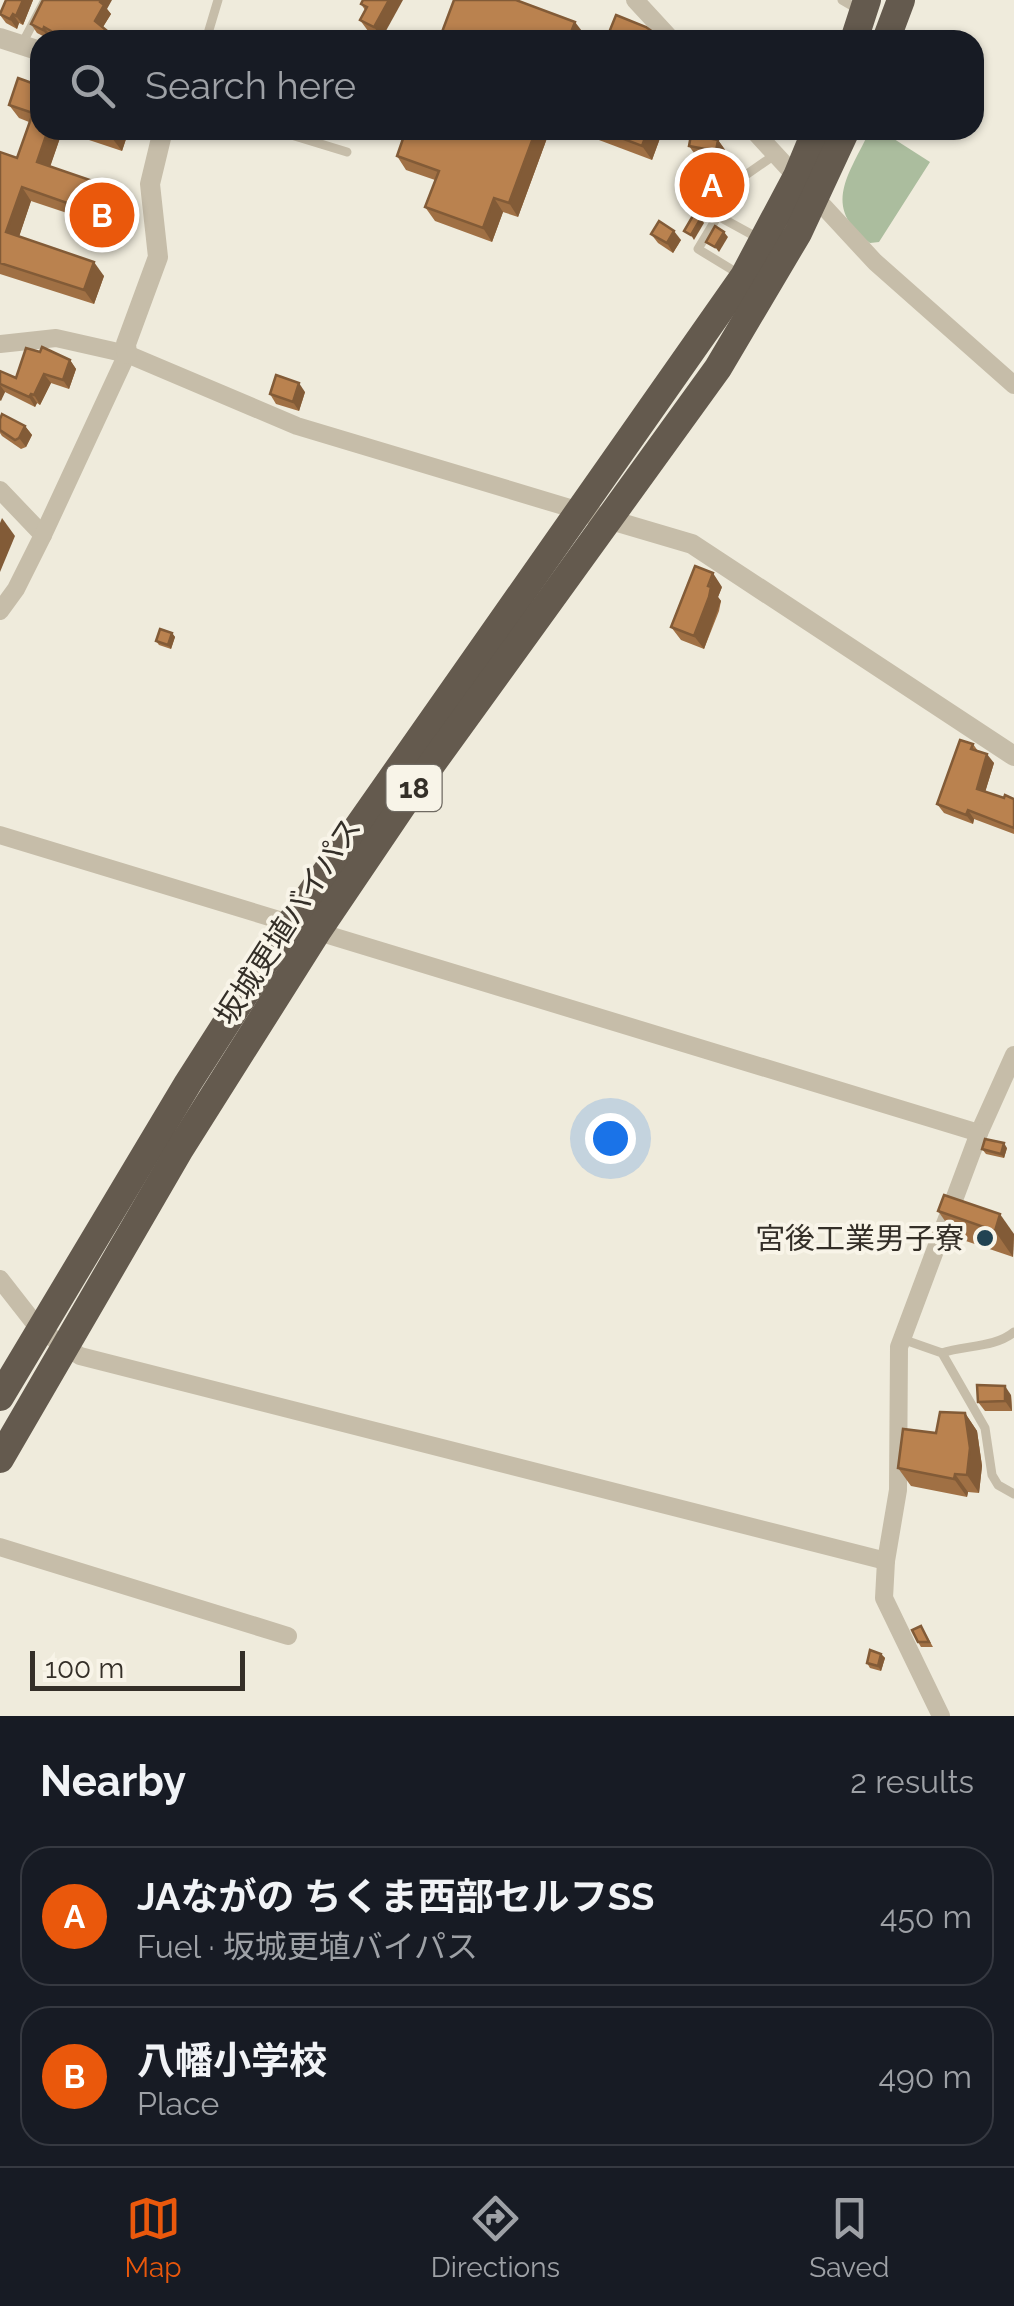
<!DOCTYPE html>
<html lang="en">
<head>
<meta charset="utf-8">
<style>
	body { margin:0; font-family:Raleway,"Noto Sans JP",sans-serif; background:#242831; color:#f1f3f6 }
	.scale { position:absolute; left:30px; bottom:25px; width:215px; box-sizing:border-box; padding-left:10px; border:5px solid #342f28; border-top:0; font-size:28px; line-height:35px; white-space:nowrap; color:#342f28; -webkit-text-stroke:8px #f8f4e8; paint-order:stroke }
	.you { position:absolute; left:610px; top:1138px; width:35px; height:35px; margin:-25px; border:8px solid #fff; border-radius:50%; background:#1a73e8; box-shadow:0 0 0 15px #1a73e833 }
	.badge { display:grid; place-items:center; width:65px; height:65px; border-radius:50%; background:#ea580c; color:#fff; font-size:32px; font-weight:700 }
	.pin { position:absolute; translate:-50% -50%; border:5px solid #fff; box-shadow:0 2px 10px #0006 }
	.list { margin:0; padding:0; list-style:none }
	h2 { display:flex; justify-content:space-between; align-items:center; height:130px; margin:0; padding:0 40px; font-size:42px }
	h2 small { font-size:32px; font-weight:400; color:#9ea1a6 }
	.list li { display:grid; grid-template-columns:65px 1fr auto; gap:30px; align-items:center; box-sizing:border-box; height:140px; margin:0 20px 20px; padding:0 20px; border:2px solid #363941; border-radius:30px }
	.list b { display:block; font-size:38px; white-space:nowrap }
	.list p { margin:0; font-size:32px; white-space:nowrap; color:#9ea1a6 }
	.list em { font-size:32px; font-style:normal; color:#9ea1a6 }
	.icon { flex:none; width:55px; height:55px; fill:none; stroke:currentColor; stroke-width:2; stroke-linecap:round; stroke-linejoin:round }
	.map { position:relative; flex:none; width:1014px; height:1716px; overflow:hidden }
	.search { position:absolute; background:#171b24; box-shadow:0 2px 8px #0004; left:30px; right:30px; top:30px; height:110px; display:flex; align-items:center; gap:25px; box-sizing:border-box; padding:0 35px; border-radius:30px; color:#9ea1a6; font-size:38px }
	.sheet { height:450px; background:#171b24 }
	nav { display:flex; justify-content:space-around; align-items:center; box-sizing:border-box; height:140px; border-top:2px solid #363941; background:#171b24; font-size:28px; color:#9ea1a6 }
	nav a { display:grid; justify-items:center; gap:5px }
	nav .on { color:#ea580c }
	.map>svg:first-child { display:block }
	.green { fill:#abbd9e }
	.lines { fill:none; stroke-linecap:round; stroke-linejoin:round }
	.service { stroke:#c6bda9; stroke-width:9 }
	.minor { stroke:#c6bda9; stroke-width:18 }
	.tertiary { stroke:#c6bda9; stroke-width:20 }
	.trunk { stroke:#645a4e; stroke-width:28 }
	.wall { fill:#a07044 }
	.shaded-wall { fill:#825b37 }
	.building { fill:#ba824f; stroke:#825b37; stroke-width:2.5 }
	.poi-dot { fill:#224352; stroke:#f8f4e8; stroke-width:4 }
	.labels { text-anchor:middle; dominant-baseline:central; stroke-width:8; stroke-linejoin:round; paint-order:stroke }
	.shield { fill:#f8f4e8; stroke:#6f6a62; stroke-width:2.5 }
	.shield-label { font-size:28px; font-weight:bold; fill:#342f28 }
	.street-label { font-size:30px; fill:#342f28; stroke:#f8f4e8 }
	.poi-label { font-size:30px; fill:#342f28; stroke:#f8f4e8; text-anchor:end }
</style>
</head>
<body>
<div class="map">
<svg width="1014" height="1716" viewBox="0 0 1014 1716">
	<rect width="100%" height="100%" fill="#efebdc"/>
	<path class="green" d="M870 130H880L930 162 879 242 870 243C820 206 850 174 870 130Z"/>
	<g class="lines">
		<g class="service">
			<path d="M842 0 861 11"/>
			<path d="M206 40 218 0"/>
			<path d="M22 44 45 0"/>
			<path d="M275 130 347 152"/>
			<path d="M718 216 760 239"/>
			<path d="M739 274 698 249 740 179 776 154"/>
			<path d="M902 1339 942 1353 985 1428 992 1475 998 1485 1014 1494"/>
			<path d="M942 1353C964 1345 995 1348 1014 1332"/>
		</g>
		<g class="minor">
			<path d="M635 0 672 40"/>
			<path d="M753 130 875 262 1014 385"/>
			<path d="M0 344 56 338 127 354 297 426 580 511"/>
			<path d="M0 490 43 535"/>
			<path d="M0 611 16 589 43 535 127 354"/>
			<path d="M0 835 979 1133 1014 1055"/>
			<path d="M0 1279 39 1329 80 1356 886 1561"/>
			<path d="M0 1547 288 1636"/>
			<path d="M941 1716 884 1598 886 1561 898 1490 899 1347 979 1133"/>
		</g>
		<g class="tertiary">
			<path d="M0 38 40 51"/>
			<path d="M127 354 126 344 158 257 150 184 163 130"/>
			<path d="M580 511 692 544 1014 756"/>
		</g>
		<g class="trunk">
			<path d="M854 40 867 0"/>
			<path d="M886 40 901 0"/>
			<path d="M0 1397 188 1083 291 922 744 276 797 176 816 130"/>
			<path d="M0 1459 180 1149 317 932 413 790 718 368 798 233 846 130"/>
		</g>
	</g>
	<g class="wall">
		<path d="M6 0H33L23 25 19 23 17 29 6 23 0 15Z"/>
		<path d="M363 0 382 38 368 31 360 20 365 10 361 4Z"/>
		<path d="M107 9 111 14 103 27 118 40H58L51 36 49 39 37 33 31 24Z"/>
		<path d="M18 78 40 130H129L122 151 71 134 70 138 61 135 50 166 119 190 129 204 128 207 132 212 126 230 91 218 89 226 78 222 73 215 31 201 19 236 104 276 94 304 0 274V152L17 158 29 122 19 118 9 105Z"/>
		<path d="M406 130H550L518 217 503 212 492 242 435 221 425 207 435 180 406 170 397 156Z"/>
		<path d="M581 130H663L652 160 583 134Z"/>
		<path d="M718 140 728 154 726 165 699 160 689 146Z"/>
		<path d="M651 234 681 240 673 253 658 243Z"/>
		<path d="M70 360 76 369 69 389 51 383 40 405 37 403 35 407 5 392 0 401V371L16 378Z"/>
		<path d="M305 392 299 411 276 404 270 394Z"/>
		<path d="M0 419 25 426 32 435 26 447 21 449 2 436 0 433Z"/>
		<path d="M722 587 718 597 721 601 719 611 704 649 681 640 671 627Z"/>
		<path d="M172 633 175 637 171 649 159 645 156 641Z"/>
		<path d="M973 744 978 751 994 763 985 792 1004 798 1014 799V834L974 819 973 824 944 813 937 804Z"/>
		<path d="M1007 1148 1004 1158 986 1154 982 1149Z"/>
		<path d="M938 1211 1014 1234 1013 1257 957 1238Z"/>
		<path d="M1011 1395 1012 1411H985L978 1402Z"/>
		<path d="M965 1413 977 1431 982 1466 979 1493 968 1492 967 1497 911 1486 898 1468 936 1433Z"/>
		<path d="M924 1631 933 1647H921L918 1642Z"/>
		<path d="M881 1654 885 1658 881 1671 870 1668 867 1663Z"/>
	</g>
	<g class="shaded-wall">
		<path d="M23 0H33L23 25 16 16Z"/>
		<path d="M101 0H112L107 9 111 14 101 30 95 21Z"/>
		<path d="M389 0H403L382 38 374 27Z"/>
		<path d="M13 14 19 23 17 29 10 19Z"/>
		<path d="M575 22 585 35 583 40H568Z"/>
		<path d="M44 27 51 36 49 39 43 30Z"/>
		<path d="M48 130H58L61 135 47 176 37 162Z"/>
		<path d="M115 130H129L122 151 112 138Z"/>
		<path d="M536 130H550L518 217 509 203Z"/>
		<path d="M648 130H663L652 160 642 146Z"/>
		<path d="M718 140 728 154 726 165 716 151Z"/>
		<path d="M22 187 31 201 16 246 6 232Z"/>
		<path d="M119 190 129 204 128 207 132 212 126 230 116 216V197Z"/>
		<path d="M494 198 503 212 492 242 483 228Z"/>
		<path d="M82 204 91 218 89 226 79 212Z"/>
		<path d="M701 218 704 223 694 240 691 235Z"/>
		<path d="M674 231 681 240 673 253 667 243Z"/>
		<path d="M724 232 728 237 719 252 715 247Z"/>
		<path d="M94 262 104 276 94 304 84 290Z"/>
		<path d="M70 360 76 369 69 389 63 380Z"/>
		<path d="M44 374 51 383 40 405 34 395Z"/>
		<path d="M299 383 305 392 299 411 293 402Z"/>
		<path d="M0 385 5 392 1 401 0 400Z"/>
		<path d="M31 394 37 403 35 407 29 397Z"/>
		<path d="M25 426 32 435 26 447 19 438Z"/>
		<path d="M2 518 15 536 0 572V523Z"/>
		<path d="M713 573 722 587 718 597 721 601 704 649 694 636Z"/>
		<path d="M172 633 175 637 171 649 168 645Z"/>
		<path d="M987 754 994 763 983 799 977 789Z"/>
		<path d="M968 810 974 819 973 824 966 815Z"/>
		<path d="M1004 1143 1007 1148 1004 1158 1001 1154Z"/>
		<path d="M1000 1214 1014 1234 1013 1257 995 1231Z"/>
		<path d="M1005 1386 1011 1395 1012 1411 1005 1401Z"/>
		<path d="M965 1413 977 1431 982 1466 979 1493 967 1475Z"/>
		<path d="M955 1474 968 1492 967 1497 954 1479Z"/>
		<path d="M881 1654 885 1658 881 1671 878 1666Z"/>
	</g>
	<g class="building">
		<path d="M6 0H23L16 16 13 14 10 19 0 14Z"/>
		<path d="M43 0H101L100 2 104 5 95 21 118 40H72L69 38 67 40 44 27 43 30 31 24Z"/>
		<path d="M363 0H389L374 27 360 20 367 7 361 4Z"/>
		<path d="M454 0H516L575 22 568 40H439Z"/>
		<path d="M616 15 646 27 664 40H606Z"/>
		<path d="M739 34 747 40H735Z"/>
		<path d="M18 78 40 86V130H48L37 162 119 190 116 197 122 199 116 216 82 204 79 212 68 209 70 204 22 187 6 232 94 262 84 290 0 263V152L17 158 33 113 9 105Z"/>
		<path d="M90 130H115L112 138Z"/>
		<path d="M406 130H536L509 203 494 198 483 228 425 207 439 171 397 156Z"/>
		<path d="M600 130H648L642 146Z"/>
		<path d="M691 135 718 140 716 151 689 146Z"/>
		<path d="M694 214 701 218 691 235 684 231Z"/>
		<path d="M659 221 674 231 667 243 651 234Z"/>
		<path d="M715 226 724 232 715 247 706 242Z"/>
		<path d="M42 347 70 360 63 380 44 374 34 395 31 394 29 397 0 384V371L16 378 26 348 40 352Z"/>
		<path d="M276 375 299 383 293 402 270 394Z"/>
		<path d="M2 414 25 426 19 438 15 440 0 430V419Z"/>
		<path d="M695 566 713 573 708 586 711 587 709 597 694 636 671 627Z"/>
		<path d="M160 629 172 633 168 645 156 641Z"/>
		<path d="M960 740 973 744 971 749 987 754 977 789 1004 798 1005 795 1014 799V828L968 810 966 815 937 804Z"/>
		<path d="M985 1139 1004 1143 1001 1154 982 1149Z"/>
		<path d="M944 1195 1000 1214 995 1231 938 1211Z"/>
		<path d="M977 1385 1005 1386V1401L978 1402Z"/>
		<path d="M940 1412 965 1413 970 1448 967 1475 955 1474 954 1479 898 1468 903 1429 936 1433Z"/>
		<path d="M921 1626 929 1642H918L912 1630Z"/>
		<path d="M870 1650 881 1654 878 1666 867 1663Z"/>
	</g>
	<circle class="poi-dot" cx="985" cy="1238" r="10"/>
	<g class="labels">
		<rect class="shield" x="386.5" y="765" width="55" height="46" rx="8"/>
		<g class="shield-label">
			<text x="414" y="788">18</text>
		</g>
		<g class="street-label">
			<text transform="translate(288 921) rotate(-57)">坂城更埴バイパス</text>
		</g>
		<g class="poi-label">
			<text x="965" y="1238">宮後工業男子寮</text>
		</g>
	</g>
</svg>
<div class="scale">100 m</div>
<div class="you"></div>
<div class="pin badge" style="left:712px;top:185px">A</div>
<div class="pin badge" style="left:102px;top:215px">B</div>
<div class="search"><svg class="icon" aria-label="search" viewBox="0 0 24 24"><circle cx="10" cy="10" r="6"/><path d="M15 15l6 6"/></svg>Search here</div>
</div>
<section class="sheet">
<h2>Nearby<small>2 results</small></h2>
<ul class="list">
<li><span class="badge">A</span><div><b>JAながの ちくま西部セルフSS</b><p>Fuel · 坂城更埴バイパス</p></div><em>450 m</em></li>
<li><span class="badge">B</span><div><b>八幡小学校</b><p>Place</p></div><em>490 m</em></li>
</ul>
</section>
<nav>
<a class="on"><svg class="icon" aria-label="map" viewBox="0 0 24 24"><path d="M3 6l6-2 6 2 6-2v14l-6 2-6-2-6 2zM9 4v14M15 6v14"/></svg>Map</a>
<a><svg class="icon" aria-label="directions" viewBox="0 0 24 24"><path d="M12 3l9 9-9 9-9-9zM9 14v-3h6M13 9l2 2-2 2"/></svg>Directions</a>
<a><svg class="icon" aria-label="saved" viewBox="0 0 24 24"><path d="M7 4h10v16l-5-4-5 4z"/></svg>Saved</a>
</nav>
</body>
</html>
